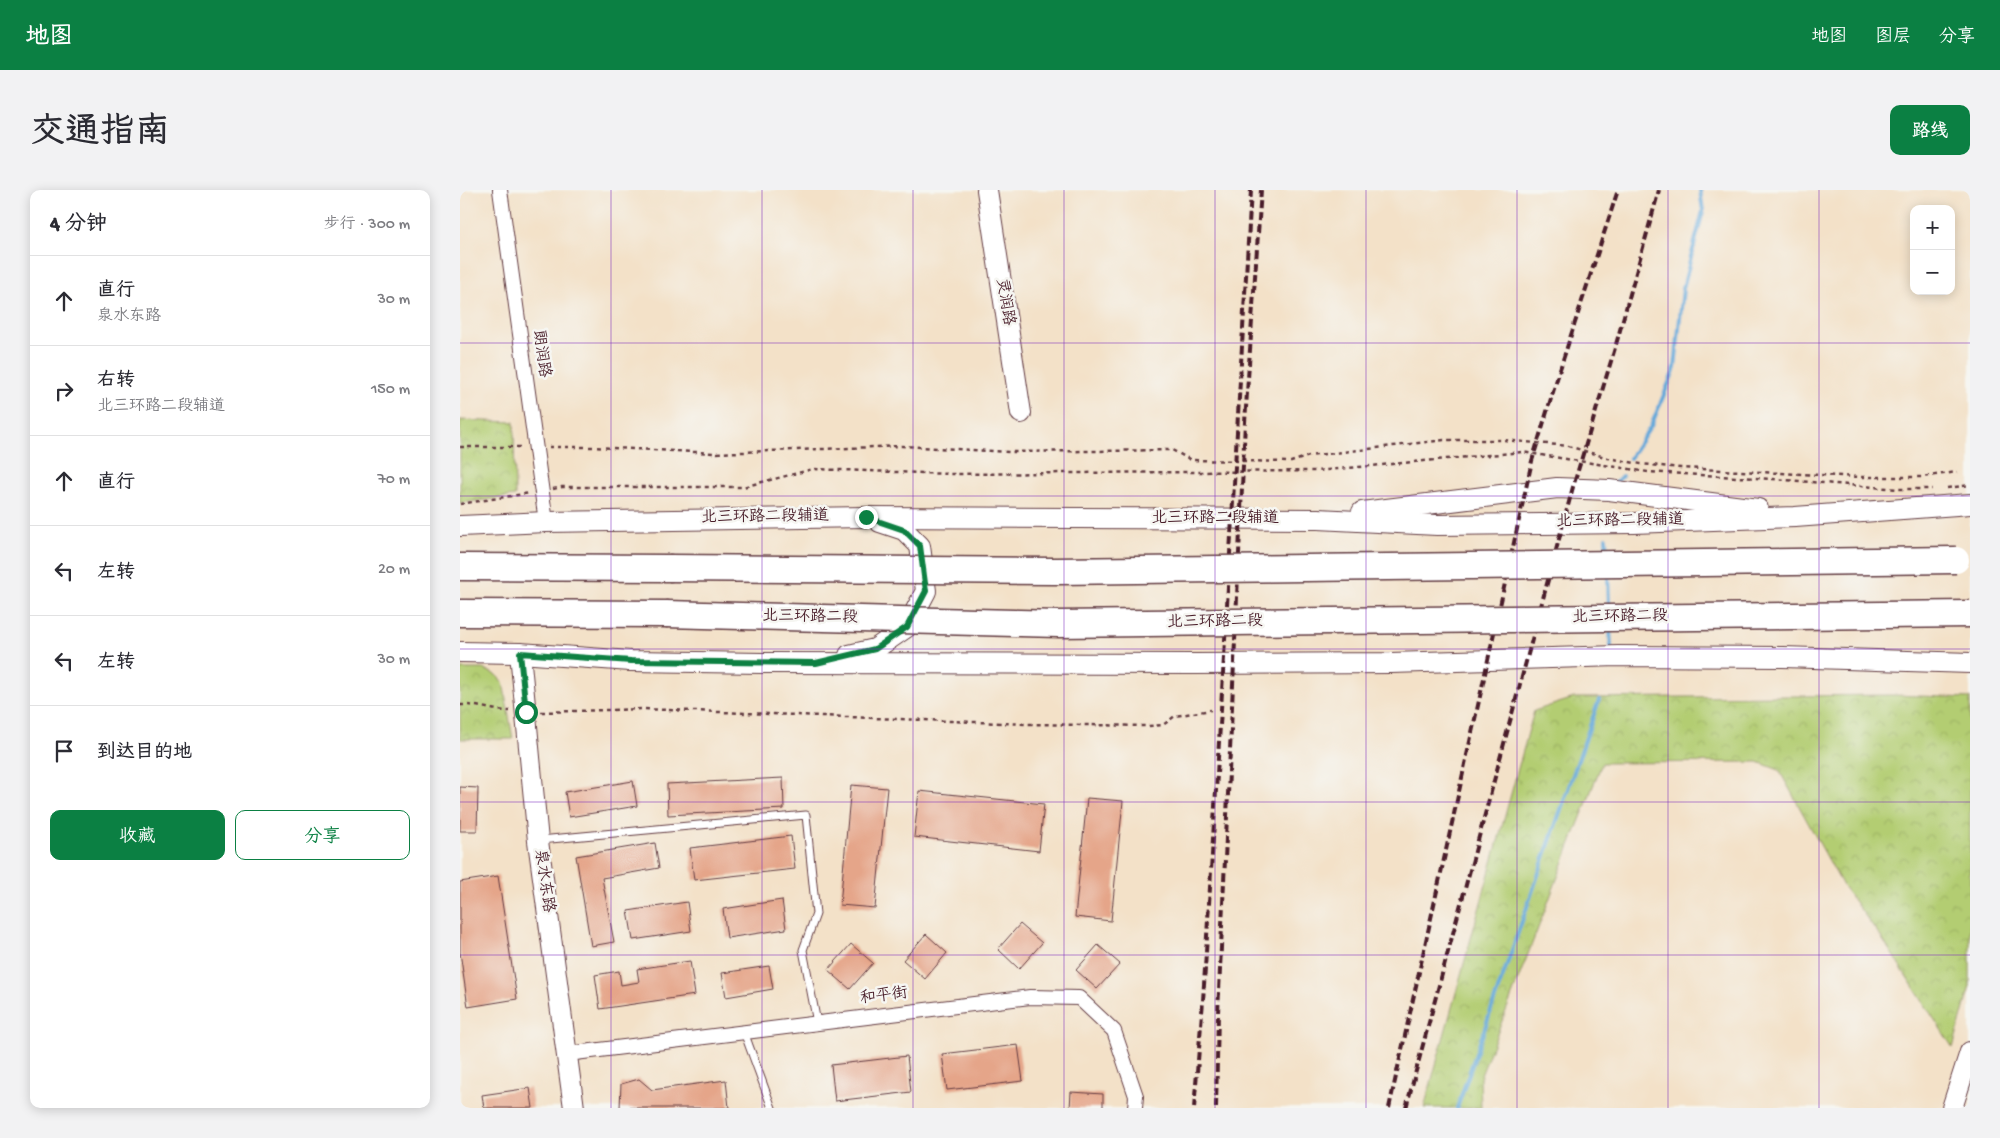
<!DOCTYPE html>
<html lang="zh">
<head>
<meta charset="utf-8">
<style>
	body { margin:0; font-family:"Gochi Hand","LXGW WenKai TC",sans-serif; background:#f2f2f3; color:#2b2b33 }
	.controls { position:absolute; right:15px; top:15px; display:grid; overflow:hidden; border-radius:10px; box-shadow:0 2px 12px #0003 }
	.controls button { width:45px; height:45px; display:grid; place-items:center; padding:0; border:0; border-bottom:1px solid #e1e1e2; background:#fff; color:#2b2b33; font:25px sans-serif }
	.stop { position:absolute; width:15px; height:15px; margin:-11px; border:4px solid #0b8043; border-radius:50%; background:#fff }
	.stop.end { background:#0b8043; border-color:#fff; box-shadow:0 1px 5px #0008 }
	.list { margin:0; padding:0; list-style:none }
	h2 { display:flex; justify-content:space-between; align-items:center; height:65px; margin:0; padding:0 20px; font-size:21px }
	h2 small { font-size:16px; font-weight:400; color:#7c7c81 }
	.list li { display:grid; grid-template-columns:32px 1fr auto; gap:15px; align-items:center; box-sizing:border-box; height:90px; padding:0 20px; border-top:1px solid #e1e1e2 }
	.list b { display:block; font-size:19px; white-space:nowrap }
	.list p { margin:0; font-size:16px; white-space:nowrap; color:#7c7c81 }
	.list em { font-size:16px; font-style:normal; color:#7c7c81 }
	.actions { display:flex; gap:10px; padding:15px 20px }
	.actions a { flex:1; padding:11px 0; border:1px solid #0b8043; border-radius:10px; text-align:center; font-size:18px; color:#0b8043 }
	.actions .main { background:#0b8043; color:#fff }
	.icon { flex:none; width:28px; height:28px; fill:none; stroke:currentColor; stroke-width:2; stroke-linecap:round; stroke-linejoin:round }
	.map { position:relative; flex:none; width:1510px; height:918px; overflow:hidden; border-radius:10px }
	header { display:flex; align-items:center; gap:30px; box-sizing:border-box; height:70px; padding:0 25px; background:#0b8043; color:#fff }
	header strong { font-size:24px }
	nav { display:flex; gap:28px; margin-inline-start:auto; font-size:18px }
	.intro { display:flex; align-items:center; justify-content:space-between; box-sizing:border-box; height:120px; padding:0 30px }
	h1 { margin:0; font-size:35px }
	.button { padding:12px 22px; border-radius:10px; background:#0b8043; color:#fff; font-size:18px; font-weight:700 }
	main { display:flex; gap:30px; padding:0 30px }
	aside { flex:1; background:#fff; border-radius:10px; box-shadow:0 2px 12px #0003 }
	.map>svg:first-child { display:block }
	.park { fill:url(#park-crowns); stroke:#7e764e }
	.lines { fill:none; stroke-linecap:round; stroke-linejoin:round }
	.stream { stroke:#65a9da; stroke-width:4 }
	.building { fill:#e5a589 }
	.lane-casing { stroke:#633c43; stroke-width:9 }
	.street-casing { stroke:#633c43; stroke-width:16 }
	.secondary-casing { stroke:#633c43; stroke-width:22 }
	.highway-casing { stroke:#633c43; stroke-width:29 }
	.path { stroke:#633c43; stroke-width:2.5; stroke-dasharray:4 4; stroke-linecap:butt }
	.lane { stroke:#fff; stroke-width:7 }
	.street { stroke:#fff; stroke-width:14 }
	.secondary { stroke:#fff; stroke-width:20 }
	.highway { stroke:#fff; stroke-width:26 }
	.rail { stroke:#4a1f2b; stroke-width:4; stroke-dasharray:8 4; stroke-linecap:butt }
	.highway-bridge-casing { stroke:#633c43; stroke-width:29; stroke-linecap:butt }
	.highway-bridge { stroke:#fff; stroke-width:26 }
	.route { stroke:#0b8043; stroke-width:6 }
	.grid { fill:none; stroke:#7b2cbf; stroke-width:1; stroke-opacity:0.55 }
	.labels { text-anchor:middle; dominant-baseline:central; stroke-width:5; stroke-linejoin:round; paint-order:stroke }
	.street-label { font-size:16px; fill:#4a1f2b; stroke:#f6f6f2 }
</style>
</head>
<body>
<header>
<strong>地图</strong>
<nav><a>地图</a><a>图层</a><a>分享</a></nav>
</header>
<div class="intro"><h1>交通指南</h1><a class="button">路线</a></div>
<main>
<aside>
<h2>4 分钟<small>步行 · 300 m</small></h2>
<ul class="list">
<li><svg class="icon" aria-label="ahead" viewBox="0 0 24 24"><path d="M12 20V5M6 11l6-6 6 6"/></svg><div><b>直行</b><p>泉水东路</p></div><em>30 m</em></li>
<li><svg class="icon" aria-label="right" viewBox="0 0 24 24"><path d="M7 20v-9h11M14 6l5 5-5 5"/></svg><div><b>右转</b><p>北三环路二段辅道</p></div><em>150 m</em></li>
<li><svg class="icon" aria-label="ahead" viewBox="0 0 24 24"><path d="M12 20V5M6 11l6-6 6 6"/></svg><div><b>直行</b></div><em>70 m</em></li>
<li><svg class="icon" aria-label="left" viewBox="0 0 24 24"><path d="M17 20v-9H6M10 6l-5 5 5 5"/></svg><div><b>左转</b></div><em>20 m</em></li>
<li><svg class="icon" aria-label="left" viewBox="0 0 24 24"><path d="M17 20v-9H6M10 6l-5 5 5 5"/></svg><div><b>左转</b></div><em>30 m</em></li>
<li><svg class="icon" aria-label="arrive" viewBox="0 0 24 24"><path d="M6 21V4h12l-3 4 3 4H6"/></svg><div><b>到达目的地</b></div></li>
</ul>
<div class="actions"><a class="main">收藏</a><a>分享</a></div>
</aside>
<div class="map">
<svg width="1510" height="918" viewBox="0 0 1510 918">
	<defs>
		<pattern id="park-crowns" width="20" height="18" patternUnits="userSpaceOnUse" patternTransform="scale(1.25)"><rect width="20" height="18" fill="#b3cd72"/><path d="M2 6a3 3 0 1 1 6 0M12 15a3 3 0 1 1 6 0" fill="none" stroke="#9bb063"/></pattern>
	</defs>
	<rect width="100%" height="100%" fill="#f6f6f2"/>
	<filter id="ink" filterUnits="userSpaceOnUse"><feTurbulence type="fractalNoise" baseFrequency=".02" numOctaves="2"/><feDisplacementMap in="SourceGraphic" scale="10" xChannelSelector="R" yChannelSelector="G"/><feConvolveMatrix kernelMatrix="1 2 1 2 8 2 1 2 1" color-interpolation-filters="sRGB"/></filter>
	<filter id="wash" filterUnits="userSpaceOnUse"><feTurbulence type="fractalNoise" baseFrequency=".0096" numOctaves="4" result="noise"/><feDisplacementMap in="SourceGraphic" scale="20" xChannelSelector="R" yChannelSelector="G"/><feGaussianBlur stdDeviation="1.12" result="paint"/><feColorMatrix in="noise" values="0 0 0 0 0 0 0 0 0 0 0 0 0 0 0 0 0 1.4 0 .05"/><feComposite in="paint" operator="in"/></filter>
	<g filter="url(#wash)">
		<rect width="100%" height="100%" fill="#f3e1c8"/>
		<g class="park">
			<path d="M0 230 54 232 55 306 0 313Z"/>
			<path d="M0 479H24L36 485 43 492 53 549H0Z"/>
			<path d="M1435 505 1510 508V796L1493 858 1421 747 1383 696 1319 580 1298 572 1142 573 1020 888 1021 918H964L1074 521 1114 508Z"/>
		</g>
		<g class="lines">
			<g class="stream">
				<path d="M1170 268 1191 236 1215 178 1223 98 1243 21 1240 0"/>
				<path d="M1155 293 1162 286"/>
				<path d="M1146 348 1147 366"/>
				<path d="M1148 383 1149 418"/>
				<path d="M1150 438 1151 458"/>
				<path d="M997 918 1139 510"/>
			</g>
		</g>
		<g id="blocks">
			<g class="building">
				<path d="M323 588 324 619 208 625 207 594Z"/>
				<path d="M173 591 177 616 109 627 105 602Z"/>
				<path d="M391 595 427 598 415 718 380 715Z"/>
				<path d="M0 597 18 598 17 641H0Z"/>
				<path d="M459 601 584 614 579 661 454 647Z"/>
				<path d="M627 608 663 611 651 731 615 727Z"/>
				<path d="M331 646 335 679 234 690 230 658Z"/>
				<path d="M195 653 199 678 142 688 154 752 131 756 116 666Z"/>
				<path d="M38 686 57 809 8 817 0 762V692Z"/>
				<path d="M322 710 326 739 267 748 263 719Z"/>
				<path d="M227 712 231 741 173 750 168 721Z"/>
				<path d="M560 734 582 753 559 779 538 759Z"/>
				<path d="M466 744 487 763 465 789 443 770Z"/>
				<path d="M391 754 413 773 390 799 368 780Z"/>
				<path d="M638 755 660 774 637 799 616 780Z"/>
				<path d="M230 771 235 805 140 819 135 785 159 781 161 795 179 792 177 779Z"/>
				<path d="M309 776 313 799 266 807 262 783Z"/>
				<path d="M558 855 563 891 487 900 482 864Z"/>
				<path d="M447 866 451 902 375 911 371 875Z"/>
				<path d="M179 889 192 900 266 890 269 918H160L161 894Z"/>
				<path d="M70 898 73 918H24L22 905Z"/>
				<path d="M611 902 643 904V918H610Z"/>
			</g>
		</g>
	</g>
	<g filter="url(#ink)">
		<use href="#blocks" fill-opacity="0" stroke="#633c43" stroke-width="1"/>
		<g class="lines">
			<g class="lane-casing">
				<g id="lane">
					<path d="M80 650 346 625 356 724 343 760 357 833"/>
					<path d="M284 842 312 918"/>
				</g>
			</g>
			<g class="street-casing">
				<g id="street">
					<path d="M40 0 86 332"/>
					<path d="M107 864 570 807 619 808 654 841 676 906 675 918"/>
				</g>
			</g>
			<g class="secondary-casing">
				<g id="secondary">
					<path d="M527 0 561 223"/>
					<path d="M902 322 1097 298 1149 300 1298 319"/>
					<path d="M0 336 86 332 406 327 858 329 977 335 1174 333 1335 327 1510 314"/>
					<path d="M0 462 60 463 171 471 302 473 734 474 931 473 1158 466 1323 467 1510 473"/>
					<path d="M60 463 78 651 114 918"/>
					<path d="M389 465 415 459 447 437 466 401 460 356 444 340 420 332"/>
					<path d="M1492 918 1510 862"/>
				</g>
			</g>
			<g class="highway-casing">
				<g id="highway">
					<path d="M0 377 209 378"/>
					<path d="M0 423 206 424"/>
				</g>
			</g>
			<g class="path">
				<path d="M0 257H63"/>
				<path d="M89 257H133L255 263 442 256 549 262 712 260 731 270 831 272 849 266 984 250H1044L1108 256 1148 268 1181 274 1221 278 1400 287H1462L1497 282"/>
				<path d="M1487 298 1510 295"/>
				<path d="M93 299 102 297H283L353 279 490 284 856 281 1062 262 1188 282 1313 289 1439 299H1472"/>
				<path d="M0 314 70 303"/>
				<path d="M0 515C17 514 33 521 50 521"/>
				<path d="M81 522 183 519 567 534 688 536 703 535 715 526 751 520"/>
			</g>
			<use href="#lane" class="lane"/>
			<use href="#street" class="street"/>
			<use href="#secondary" class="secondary"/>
			<use href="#highway" class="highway"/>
			<g class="rail">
				<path d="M734 918 743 811 761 519 791 0"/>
				<path d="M756 918 758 823 785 232 801 0"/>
				<path d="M929 918 1072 271 1100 179 1158 0"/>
				<path d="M946 918 1113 297 1155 158 1199 0"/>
			</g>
			<g class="highway-bridge-casing">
				<g id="highway-bridge">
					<path d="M209 378 597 381 1496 370"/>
					<path d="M206 424 598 434 1510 424"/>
				</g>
			</g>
			<use href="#highway-bridge" class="highway-bridge"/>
		</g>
	</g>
	<g class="lines" filter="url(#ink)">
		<path class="route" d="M66 522 60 463 171 471 356 473 415 459 447 437 466 401 460 356 444 340 406 327"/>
	</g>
	<path class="grid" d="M151 0V918M302 0V918M453 0V918M604 0V918M755 0V918M906 0V918M1057 0V918M1208 0V918M1359 0V918M0 153H1510M0 306H1510M0 459H1510M0 612H1510M0 765H1510"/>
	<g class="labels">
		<g class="street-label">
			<text transform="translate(544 112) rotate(81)">灵润路</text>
			<text transform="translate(80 164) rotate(82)">朗润路</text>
			<text transform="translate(305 328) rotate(-1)">北三环路二段辅道</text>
			<text x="755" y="329">北三环路二段辅道</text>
			<text transform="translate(1160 332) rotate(-1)">北三环路二段辅道</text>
			<text transform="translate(350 428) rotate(1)">北三环路二段</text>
			<text transform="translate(1160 428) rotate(-1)">北三环路二段</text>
			<text transform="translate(755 433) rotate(-1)">北三环路二段</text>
			<text transform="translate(83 691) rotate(82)">泉水东路</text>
			<text transform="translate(424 807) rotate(-7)">和平街</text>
		</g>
	</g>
</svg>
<div class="controls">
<button>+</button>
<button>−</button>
</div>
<div class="stop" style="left:66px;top:522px"></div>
<div class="stop end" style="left:406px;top:327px"></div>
</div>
</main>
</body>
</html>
